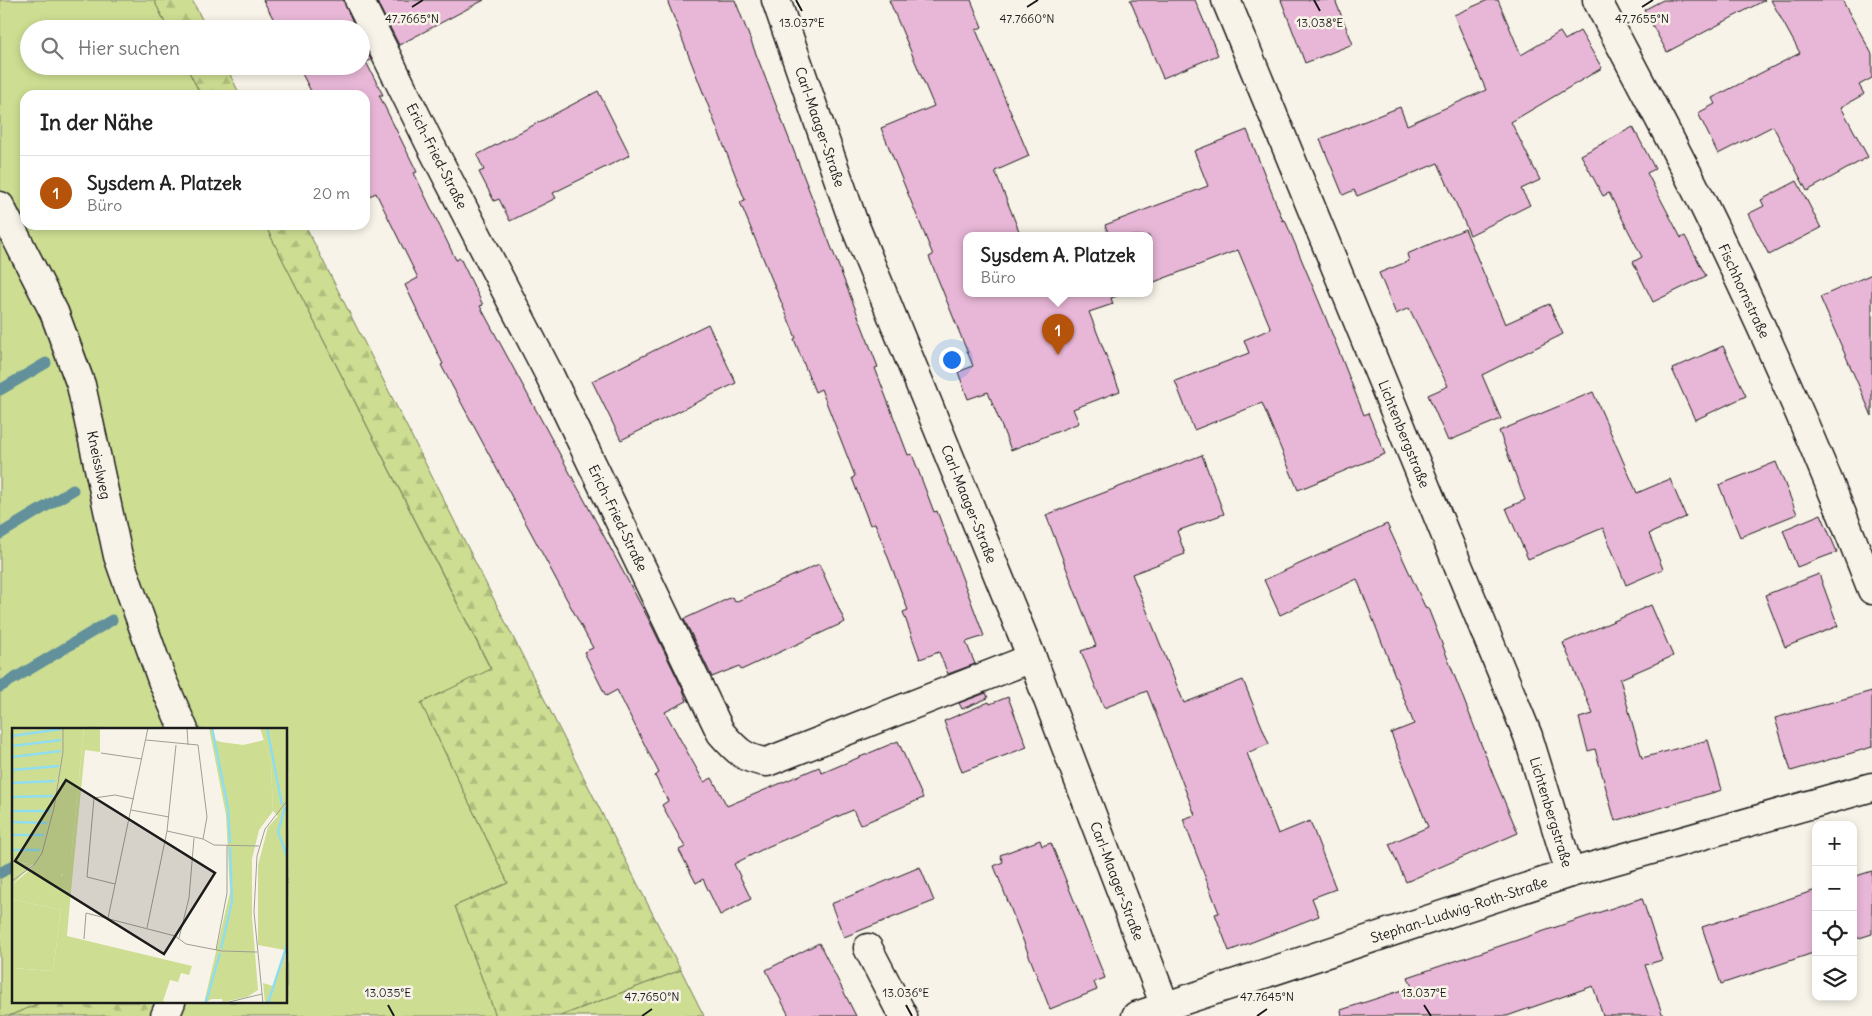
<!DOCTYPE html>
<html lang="de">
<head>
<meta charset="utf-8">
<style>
	body { margin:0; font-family:Delius,sans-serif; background:#f2f2f2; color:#222 }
	.controls { position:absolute; right:15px; bottom:15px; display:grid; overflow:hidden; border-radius:10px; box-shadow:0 2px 8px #0003 }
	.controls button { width:45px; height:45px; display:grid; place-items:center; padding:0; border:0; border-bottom:1px solid #e0e0e0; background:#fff; color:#222; font:25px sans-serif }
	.you { position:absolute; left:951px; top:359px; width:18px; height:18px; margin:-12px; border:4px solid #fff; border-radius:50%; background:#1a73e8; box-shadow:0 0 0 8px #1a73e833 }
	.badge { display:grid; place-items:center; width:32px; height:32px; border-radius:50%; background:#b45309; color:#fff; font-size:16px; font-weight:700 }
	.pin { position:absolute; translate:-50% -41px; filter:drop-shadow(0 1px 2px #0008) }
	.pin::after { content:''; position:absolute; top:26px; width:18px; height:15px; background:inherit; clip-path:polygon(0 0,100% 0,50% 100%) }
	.popup { position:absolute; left:963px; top:232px; width:190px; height:65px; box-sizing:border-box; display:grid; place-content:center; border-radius:10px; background:#fff; filter:drop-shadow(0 1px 4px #0005); font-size:16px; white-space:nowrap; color:#767676 }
	.popup b { font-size:19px; color:#222 }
	.popup::after { content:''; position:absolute; left:50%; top:100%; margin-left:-10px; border:10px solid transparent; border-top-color:#fff }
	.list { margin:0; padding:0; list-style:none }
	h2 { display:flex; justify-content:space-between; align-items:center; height:65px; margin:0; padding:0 20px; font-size:21px }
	h2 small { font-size:16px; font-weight:400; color:#767676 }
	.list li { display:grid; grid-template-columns:32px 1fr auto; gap:15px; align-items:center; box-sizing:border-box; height:75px; padding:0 20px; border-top:1px solid #e0e0e0 }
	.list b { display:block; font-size:19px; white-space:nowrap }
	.list p { margin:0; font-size:16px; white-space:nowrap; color:#767676 }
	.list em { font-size:16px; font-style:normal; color:#767676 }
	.icon { flex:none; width:28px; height:28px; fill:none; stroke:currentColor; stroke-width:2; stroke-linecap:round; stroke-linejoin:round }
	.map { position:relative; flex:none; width:1872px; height:1016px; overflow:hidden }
	.search { position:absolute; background:#fff; box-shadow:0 2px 8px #0003; left:20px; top:20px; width:350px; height:55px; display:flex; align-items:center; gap:12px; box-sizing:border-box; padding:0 18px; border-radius:28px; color:#767676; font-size:19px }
	.panel { position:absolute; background:#fff; box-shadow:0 2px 8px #0003; left:20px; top:90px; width:350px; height:140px; border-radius:15px }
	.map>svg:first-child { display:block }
	.green { fill:#cdde92; stroke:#747d57 }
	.forest { fill:url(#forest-firs); stroke:#747d57 }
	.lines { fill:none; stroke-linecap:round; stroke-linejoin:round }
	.stream { stroke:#62909b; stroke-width:11 }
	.building { fill:#e8b7d7; stroke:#1c1c1c }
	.minor-casing { stroke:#1c1c1c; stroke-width:31 }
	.minor { stroke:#f7f3e8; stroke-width:28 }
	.ticks { fill:none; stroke:#1c1c1c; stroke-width:2 }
	.labels { text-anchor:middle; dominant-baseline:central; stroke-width:5; stroke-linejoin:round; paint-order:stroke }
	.street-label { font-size:14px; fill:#1c1c1c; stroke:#f7f3e8 }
	.inset-river { fill:none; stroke:#90ddef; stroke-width:2.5 }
	.inset-road { fill:none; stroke:#9f9d96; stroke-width:1 }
	.view { fill:#1c1c1c; fill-opacity:0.15; stroke:#1c1c1c; stroke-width:2.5 }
	.inset-edge { fill:none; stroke:#1c1c1c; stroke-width:2.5 }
	.ticks-label { font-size:12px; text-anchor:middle; fill:#1c1c1c; stroke:#f7f3e8; stroke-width:5; stroke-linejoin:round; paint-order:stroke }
</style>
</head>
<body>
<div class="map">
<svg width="1872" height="1016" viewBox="0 0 1872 1016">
	<defs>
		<pattern id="forest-firs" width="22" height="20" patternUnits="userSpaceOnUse" patternTransform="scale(1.25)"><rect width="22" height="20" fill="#cdde92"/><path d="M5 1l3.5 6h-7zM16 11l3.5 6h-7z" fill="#afbe7d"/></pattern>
	</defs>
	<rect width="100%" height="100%" fill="#f7f3e8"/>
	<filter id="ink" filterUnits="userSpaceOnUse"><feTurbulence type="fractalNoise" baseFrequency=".02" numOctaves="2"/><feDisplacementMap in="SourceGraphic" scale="10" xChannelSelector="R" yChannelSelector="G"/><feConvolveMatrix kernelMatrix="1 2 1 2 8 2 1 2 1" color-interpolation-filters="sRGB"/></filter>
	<g filter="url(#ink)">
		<g class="green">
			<path d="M0 0H154L168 29H29V66H186L201 95H25V225H265L491 670 421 703 508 883 455 906 496 1016H178L182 1002H286V730H14V1002H42L9 1016H0Z"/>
			<path d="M681 970 704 1016H560Z"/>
		</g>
		<g class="forest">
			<path d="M154 0H192L207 29H168Z"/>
			<path d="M186 66H226L240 95H201Z"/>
			<path d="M265 225H305L681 970 560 1016H496L455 906 508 883 421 703 491 669Z"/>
			<path d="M42 1002H182L178 1016H9Z"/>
		</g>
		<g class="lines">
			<g class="stream">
				<path d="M0 390 46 363"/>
				<path d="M0 534 73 490"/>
				<path d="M0 687 112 620"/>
				<path d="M0 873 14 865"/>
			</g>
		</g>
		<g class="building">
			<path d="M263 0H344L356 29H279Z"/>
			<path d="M376 0H484L399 45Z"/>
			<path d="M667 0H735L878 367 875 368 908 455 912 454 934 512 937 511 984 636 966 642 975 664 948 674 939 652 920 659 903 612 908 610 875 523 870 525 852 478 855 476 821 389 815 392 794 339 796 338 740 202 745 200Z"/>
			<path d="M889 0H971L982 27 976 30 1029 156 995 171 1021 236H967V294H1123L1111 298 1113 304 1089 312 1120 391 1073 409 1079 423 1011 450 988 392 968 399 958 372 973 366 929 257 933 255 881 128 934 106Z"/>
			<path d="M1130 0H1195L1218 55 1163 78Z"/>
			<path d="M1281 0H1335L1353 44 1305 63Z"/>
			<path d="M1488 0H1498L1521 55 1560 32 1565 40 1580 31 1602 68 1511 122 1540 180 1521 189 1530 205 1470 235 1438 163 1357 196 1354 190 1343 195 1320 139 1400 107 1407 125 1486 90 1454 15Z"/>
			<path d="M1663 0H1765L1667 52 1644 10Z"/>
			<path d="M1771 0H1842L1872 54V78L1859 85 1864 94 1841 107 1868 157 1807 191 1773 126 1718 154 1698 113 1715 104 1712 98 1800 53Z"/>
			<path d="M361 40 371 60 366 62 383 95H379L417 172 414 173 456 260 460 258 483 305 480 306 648 618 683 690 687 701 665 712 704 782 712 778 727 806 819 767 822 773 898 741 923 798 860 825 853 810 767 847 734 864 751 899 720 915 703 879 696 883 679 850 685 847 662 805 668 801 655 776 659 773 617 690 606 696 584 652 593 648 441 365 443 364 405 285 418 278 376 193 365 198V95H313L298 66H361Z"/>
			<path d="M598 91 630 155 553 193 556 198 510 221 499 199 494 201 479 172 484 170 477 155Z"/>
			<path d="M1633 127 1655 169 1647 173 1681 238 1685 236 1706 276 1653 302 1633 262 1642 257 1609 193 1603 196 1581 155Z"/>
			<path d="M1247 130 1283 221 1285 220 1323 311 1364 415 1368 413 1385 454 1298 490 1262 403 1194 430 1175 381 1249 353 1244 340 1271 329 1238 250 1149 284V236H1107L1109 235 1105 225 1208 186 1194 151Z"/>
			<path d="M1797 181 1821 228 1769 255 1748 214 1764 206 1761 200Z"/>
			<path d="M1465 229 1505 324 1549 304 1563 334 1482 375 1501 419 1448 441 1428 395 1448 386 1409 308 1396 314 1379 273 1409 261 1407 254Z"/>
			<path d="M1872 274V416L1820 297Z"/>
			<path d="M708 324 736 383 621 440 592 381Z"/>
			<path d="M1723 346 1746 396 1695 420 1672 369Z"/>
			<path d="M1593 392 1637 493 1670 479 1686 517 1649 534 1663 569 1626 585 1603 528 1528 559 1506 508 1525 500 1499 431Z"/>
			<path d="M1202 455 1224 514 1177 531 1185 554 1132 574 1184 703 1243 680 1269 744 1247 753 1278 834 1310 821 1336 889 1312 898 1319 916 1229 951 1215 914 1219 913 1183 819 1195 815 1147 691 1104 708 1081 651 1096 646 1046 515Z"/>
			<path d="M1776 462 1797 514 1740 537 1719 485Z"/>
			<path d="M1821 514 1837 552 1797 567 1783 530Z"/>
			<path d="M1387 524 1426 609 1428 608 1494 777 1518 833 1406 882 1389 844 1428 827 1391 733 1414 724 1357 579 1280 615 1264 580Z"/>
			<path d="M819 564 845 622 741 670 739 666 712 677 684 619 732 597 735 602Z"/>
			<path d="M1819 574 1838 626 1785 647 1765 595Z"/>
			<path d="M1651 605 1673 656 1620 679 1642 758 1708 740 1722 790 1615 821 1595 749 1588 751 1579 718 1593 714 1563 643Z"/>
			<path d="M1872 691V747L1791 771 1775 718Z"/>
			<path d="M986 693 988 698 962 709 959 703Z"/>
			<path d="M1008 697 1027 747 962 772 944 721 989 702 990 704Z"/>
			<path d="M1040 840 1042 846 1051 843 1105 978 1094 982 1097 990 1050 1009 994 866 1003 862 1000 855Z"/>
			<path d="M920 867 934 901 844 937 831 904Z"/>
			<path d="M1872 871V934L1853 940V877Z"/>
			<path d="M1816 890V952L1721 984 1702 927Z"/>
			<path d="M1642 898 1662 960 1645 965 1663 1016H1603L1593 986 1507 1016H1342L1341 1010 1412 987 1408 977Z"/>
			<path d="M819 943 856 1016H789L766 970Z"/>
		</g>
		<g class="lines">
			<g class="minor-casing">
				<g id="minor">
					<path d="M359 0 430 144 548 372 721 733C735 749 745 760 767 762L1032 658"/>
					<path d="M776 0 853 221 1032 658 1165 1006"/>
					<path d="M1226 0 1528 736 1570 873"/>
					<path d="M1597 0C1632 67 1668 134 1702 202 1764 328 1821 458 1872 590"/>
					<path d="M0 206 54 312 81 385 118 556 162 680 184 730"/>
					<path d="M868 948 903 1016"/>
					<path d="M165 1016 171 1002"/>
					<path d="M1136 1016 1570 873 1872 787"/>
				</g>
			</g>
			<use href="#minor" class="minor"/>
		</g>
	</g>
	<path class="ticks" d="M796 0 802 11M1314 0 1320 11M412 7 423 0M1027 7 1038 0M1642 7 1653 0M388 1005 394 1016M906 1005 912 1016M1424 1005 1431 1016M642 1016 652 1009M1257 1016 1267 1009"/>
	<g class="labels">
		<g class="street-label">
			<text transform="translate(820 127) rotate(71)">Carl-Maager-Straße</text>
			<text transform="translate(437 156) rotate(63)">Erich-Fried-Straße</text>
			<text transform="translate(1744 291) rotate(65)">Fischhornstraße</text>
			<text transform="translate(1404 434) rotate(68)">Lichtenbergstraße</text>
			<text transform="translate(99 465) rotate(78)">Kneisslweg</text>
			<text transform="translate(969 504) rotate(68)">Carl-Maager-Straße</text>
			<text transform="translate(618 518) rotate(64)">Erich-Fried-Straße</text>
			<text transform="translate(1551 812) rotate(73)">Lichtenbergstraße</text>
			<text transform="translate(1117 881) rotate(69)">Carl-Maager-Straße</text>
			<text transform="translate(1459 910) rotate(-18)">Stephan-Ludwig-Roth-Straße</text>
		</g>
	</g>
	<g transform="translate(12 728)">
		<rect width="275" height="275" fill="#f7f3e8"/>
		<path d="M0 0H72L59 130 42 160 59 163 55 208 180 238 177 247 169 245 166 254 158 252 151 273 155 275H0V240L41 243 49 182 0 171V157L23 137 0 133ZM197 0H201L203 12 209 14 231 17 252 12 259 35 261 83 247 102 240 131V189L246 262 235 269 211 274 210 271H200L192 275 218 164 214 87ZM273 222 275 275H253L251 255 261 258Z" fill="#cdde92"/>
		<path d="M72 0H88V24L73 22 59 163 42 160 45 147 50 148 52 129 59 130ZM248 0H275V228L273 222 246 217V137L256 99 266 88 261 83 259 35ZM16 126H30L0 157V133L15 136ZM0 171 49 182 41 243 0 240Z" fill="#cdde92"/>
		<path class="inset-river" d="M200 0 216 80 218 115M255 0 270 77M0 8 49 1M0 18 49 12M0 29 49 23M0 42 47 38M0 55 43 53M0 69 41 68M273 79 266 104 275 128M0 83H38M0 94 35 95M0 107H32M0 122H28M209 221 220 173 218 119M194 274 208 225M256 275 275 217"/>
		<path class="inset-road" d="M175 0 176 17M134 12 186 17 195 89 191 111M89 25 130 31M119 82 157 89M155 103 191 111 202 117 247 118M0 153 22 137 30 125 42 80 51 24V0M103 156 75 149 82 70 103 67 122 71M96 190 136 0M135 200 155 103 164 17M167 210 177 170 182 110M72 211 74 185 163 208 174 216 210 223 245 224M204 222 215 165V118M213 275 250 266M251 275 242 184 245 128 253 101 275 73"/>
		<path class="view" d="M54 52 203 145 152 226 3 133Z"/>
		<rect width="275" height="275" class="inset-edge"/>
	</g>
	<g class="ticks-label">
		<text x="412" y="23">47.7665°N</text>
		<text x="1027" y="23">47.7660°N</text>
		<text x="1642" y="23">47.7655°N</text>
		<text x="802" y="27">13.037°E</text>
		<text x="1320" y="27">13.038°E</text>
		<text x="388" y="997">13.035°E</text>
		<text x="906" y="997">13.036°E</text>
		<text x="1424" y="997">13.037°E</text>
		<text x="652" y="1001">47.7650°N</text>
		<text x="1267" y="1001">47.7645°N</text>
	</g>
</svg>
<div class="controls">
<button>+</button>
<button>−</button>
<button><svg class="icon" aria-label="locate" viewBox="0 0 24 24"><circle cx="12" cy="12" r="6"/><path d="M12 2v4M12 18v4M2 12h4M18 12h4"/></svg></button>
<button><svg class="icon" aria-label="layers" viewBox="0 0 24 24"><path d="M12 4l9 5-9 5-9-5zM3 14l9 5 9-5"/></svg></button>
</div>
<div class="you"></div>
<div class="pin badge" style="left:1058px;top:355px">1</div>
<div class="popup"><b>Sysdem A. Platzek</b>Büro</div>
<div class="search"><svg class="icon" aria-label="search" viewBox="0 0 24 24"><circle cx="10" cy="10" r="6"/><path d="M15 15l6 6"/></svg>Hier suchen</div>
<section class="panel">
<h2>In der Nähe<small></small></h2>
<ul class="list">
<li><span class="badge">1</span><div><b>Sysdem A. Platzek</b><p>Büro</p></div><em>20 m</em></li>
</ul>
</section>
</div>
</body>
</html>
